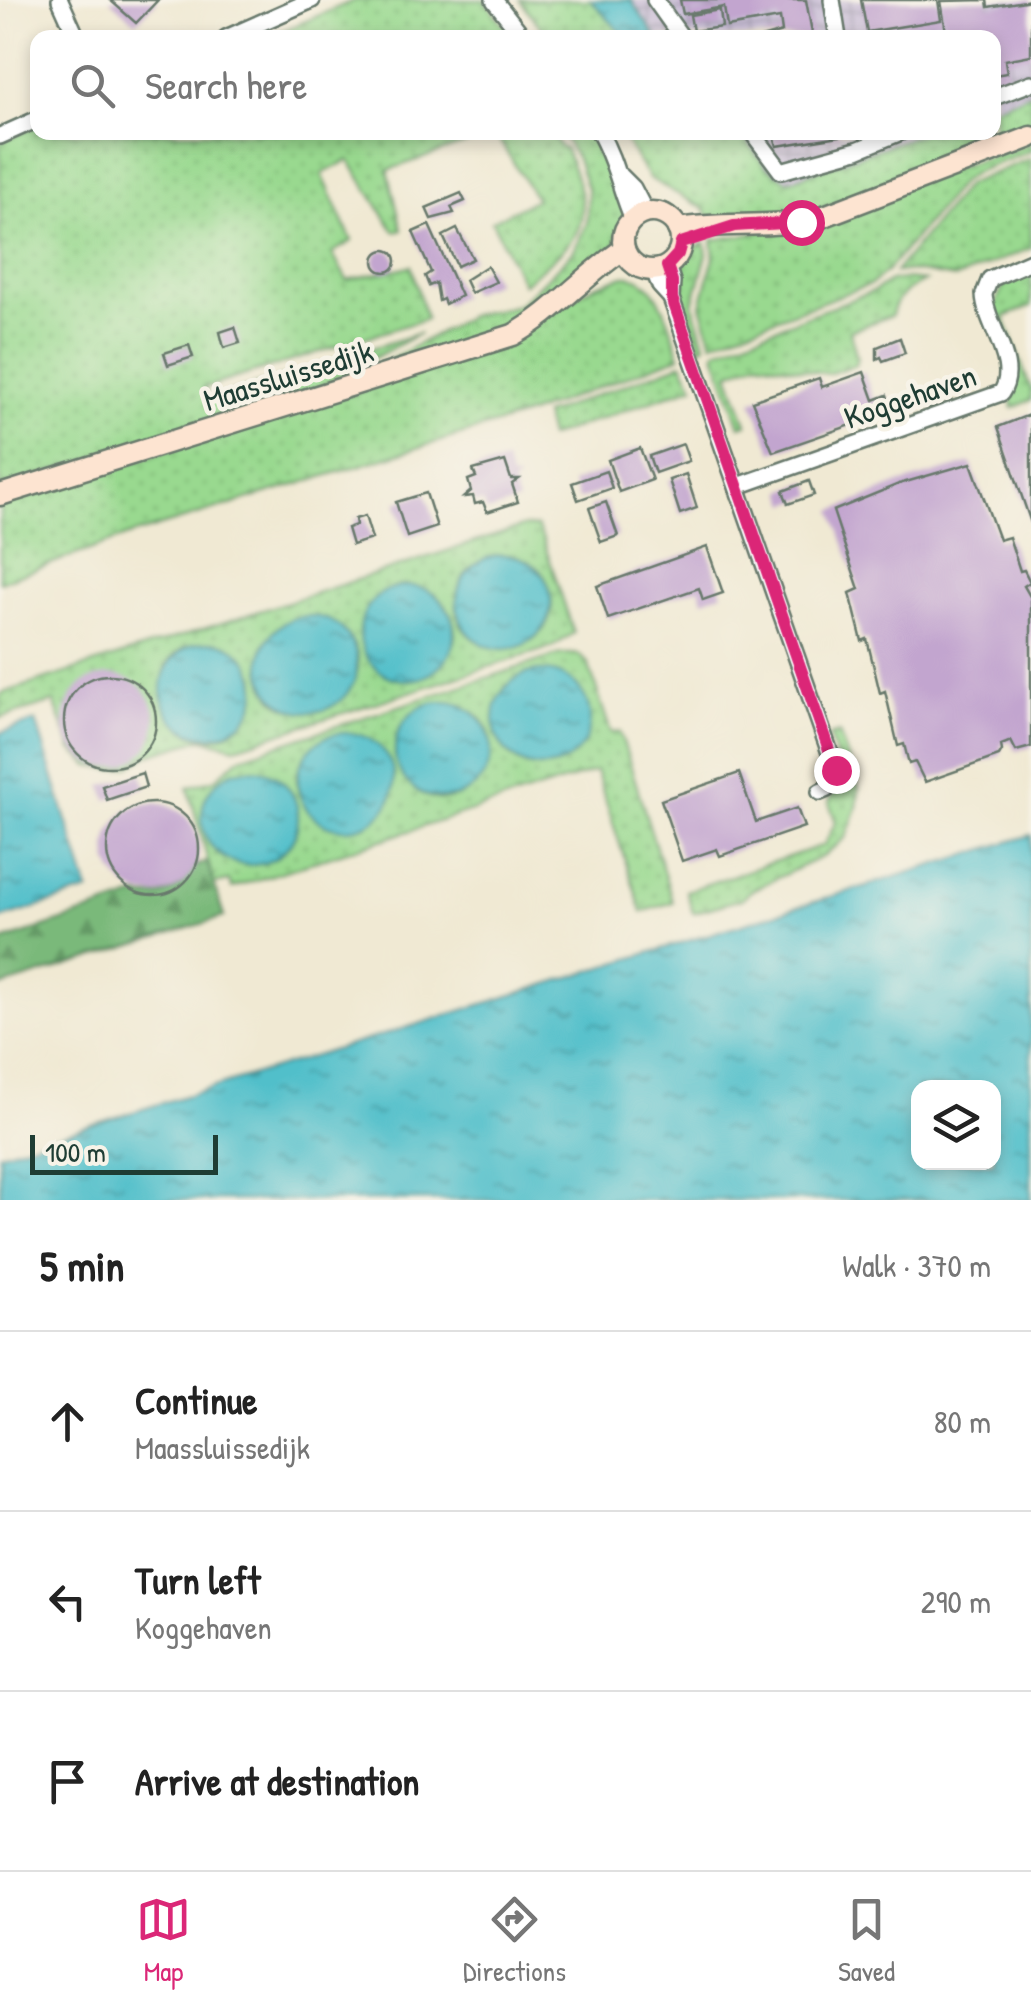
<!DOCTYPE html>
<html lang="en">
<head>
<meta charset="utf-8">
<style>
	body { margin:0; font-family:"Patrick Hand",sans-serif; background:#f2f2f2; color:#222 }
	.controls { position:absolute; right:30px; bottom:30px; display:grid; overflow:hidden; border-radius:20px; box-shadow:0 5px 15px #0003 }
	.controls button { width:90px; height:90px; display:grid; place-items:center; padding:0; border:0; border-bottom:2px solid #e0e0e0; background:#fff; color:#222; font:50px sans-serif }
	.scale { position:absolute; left:30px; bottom:25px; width:188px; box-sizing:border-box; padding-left:10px; border:5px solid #1f3d34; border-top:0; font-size:28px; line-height:35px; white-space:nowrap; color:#1f3d34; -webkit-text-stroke:8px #f7f3e8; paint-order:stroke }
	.stop { position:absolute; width:30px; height:30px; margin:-22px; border:8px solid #db2777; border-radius:50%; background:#fff }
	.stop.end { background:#db2777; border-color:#fff; box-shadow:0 2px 10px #0008 }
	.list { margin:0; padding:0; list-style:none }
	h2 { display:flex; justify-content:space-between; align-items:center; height:130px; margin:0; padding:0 40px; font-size:42px }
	h2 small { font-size:32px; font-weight:400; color:#767676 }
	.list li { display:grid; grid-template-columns:65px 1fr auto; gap:30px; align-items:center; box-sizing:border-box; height:180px; padding:0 40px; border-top:2px solid #e0e0e0 }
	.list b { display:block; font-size:38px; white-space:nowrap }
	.list p { margin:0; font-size:32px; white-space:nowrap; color:#767676 }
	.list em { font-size:32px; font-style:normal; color:#767676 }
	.icon { flex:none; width:55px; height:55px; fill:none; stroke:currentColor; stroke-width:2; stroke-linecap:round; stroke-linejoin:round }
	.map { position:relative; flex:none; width:1031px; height:1200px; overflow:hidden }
	.search { position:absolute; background:#fff; box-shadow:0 5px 15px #0003; left:30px; right:30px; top:30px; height:110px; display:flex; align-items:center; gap:25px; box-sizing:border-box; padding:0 35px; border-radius:20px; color:#767676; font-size:38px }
	.sheet { height:670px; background:#fff }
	nav { display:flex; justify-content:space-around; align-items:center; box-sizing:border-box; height:140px; border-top:2px solid #e0e0e0; background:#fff; font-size:28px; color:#767676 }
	nav a { display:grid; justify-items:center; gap:5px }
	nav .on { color:#db2777 }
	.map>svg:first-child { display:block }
	.industrial { fill:url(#industrial-grid) }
	.grass { fill:url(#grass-dots); stroke:#5c8b62; stroke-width:2.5; fill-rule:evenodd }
	.forest { fill:url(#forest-firs); stroke:#4c7b57; stroke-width:2.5 }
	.water { fill:url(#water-ripples); stroke:#387e7f; stroke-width:2.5; fill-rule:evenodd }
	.building { fill:#c2a5cf }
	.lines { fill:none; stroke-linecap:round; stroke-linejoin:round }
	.street-casing { stroke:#68796c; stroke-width:20 }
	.secondary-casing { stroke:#68796c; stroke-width:25 }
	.street { stroke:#fff; stroke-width:15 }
	.secondary { stroke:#fde4d1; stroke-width:20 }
	.route { stroke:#db2777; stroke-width:12 }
	.labels { text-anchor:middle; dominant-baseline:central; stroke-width:9; stroke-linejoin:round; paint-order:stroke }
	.street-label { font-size:32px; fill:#1f3d34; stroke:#f7f3e8 }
</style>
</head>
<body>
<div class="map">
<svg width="1031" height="1200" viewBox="0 0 1031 1200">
	<defs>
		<pattern id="industrial-grid" width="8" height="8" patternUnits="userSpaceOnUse" patternTransform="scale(2.5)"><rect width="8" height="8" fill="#cabfd7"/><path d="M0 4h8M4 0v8" fill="none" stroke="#a39caf"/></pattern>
		<pattern id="grass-dots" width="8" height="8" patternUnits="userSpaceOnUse" patternTransform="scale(2.5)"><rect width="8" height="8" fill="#99d98f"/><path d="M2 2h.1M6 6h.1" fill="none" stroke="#83bb7c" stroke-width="1.8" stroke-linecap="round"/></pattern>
		<pattern id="forest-firs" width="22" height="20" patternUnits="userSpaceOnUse" patternTransform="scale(2.5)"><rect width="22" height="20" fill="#7ab97a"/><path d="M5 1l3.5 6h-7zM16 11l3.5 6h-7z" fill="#639865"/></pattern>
		<pattern id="water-ripples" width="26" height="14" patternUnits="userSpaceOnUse" patternTransform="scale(2.5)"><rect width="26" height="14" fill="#51bfca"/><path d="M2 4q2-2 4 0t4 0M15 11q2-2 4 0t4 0" fill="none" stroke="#439ca5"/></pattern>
	</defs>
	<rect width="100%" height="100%" fill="#f7f3e8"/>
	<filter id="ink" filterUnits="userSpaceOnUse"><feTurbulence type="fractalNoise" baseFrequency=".01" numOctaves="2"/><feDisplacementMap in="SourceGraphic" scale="20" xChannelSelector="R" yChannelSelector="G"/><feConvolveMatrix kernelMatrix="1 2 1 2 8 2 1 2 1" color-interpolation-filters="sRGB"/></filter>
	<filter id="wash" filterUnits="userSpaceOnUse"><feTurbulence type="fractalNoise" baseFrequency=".0048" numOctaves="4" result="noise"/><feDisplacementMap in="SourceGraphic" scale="40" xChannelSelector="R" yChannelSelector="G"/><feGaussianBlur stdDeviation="2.25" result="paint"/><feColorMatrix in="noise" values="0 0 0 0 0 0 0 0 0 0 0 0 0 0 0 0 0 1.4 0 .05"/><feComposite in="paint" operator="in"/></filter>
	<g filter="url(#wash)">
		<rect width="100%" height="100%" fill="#f0e9d3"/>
		<g class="industrial">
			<path d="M615 0H1031V102L994 116V38L644 37Z"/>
			<path d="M717 133H950L787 191Z"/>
		</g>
		<g class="grass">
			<path d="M355 0H485L512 36 266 38Z"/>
			<path d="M520 0H591L625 37H548Z"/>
			<path d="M1031 93V129L819 210 786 216 709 220 705 209 649 178 620 133H740L766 167 788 181 924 133 994 132V107Z"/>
			<path d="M37 125 38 132 551 133 560 147 565 149C598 226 583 235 523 284L492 221 536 199 495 133 388 170 402 230 394 231 349 160 322 174 352 241 332 253 347 280 411 266 426 319 203 388 210 397 215 398 420 333 319 388 0 488V142Z"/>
			<path d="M561 133H588L624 206 625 215 615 246 531 316 492 336 371 370 472 315 518 305 573 252 587 223 588 191 577 159Z"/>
			<path d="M1031 143V151L975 172 962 181 888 270 872 284 712 342 701 305 714 257 712 240 751 234Z"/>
			<path d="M1031 158V248L956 278 914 271 895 272 967 184Z"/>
			<path d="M705 243 707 254 693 304 705 344 700 349 676 280C676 258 686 252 705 243Z"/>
			<path d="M1031 270V306L1004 317 1031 390V400L1013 408 1011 394 1017 370 994 307 1006 280Z"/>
			<path d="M624 276C660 274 671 330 680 356L529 414 128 536 0 582V503L462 359 595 286Z"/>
			<path d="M906 279 924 281C907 290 896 296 892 315L850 331 857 358 855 365 828 374 758 361 729 373 747 424 740 426 715 353 717 350 874 291 890 281Z"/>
			<path d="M682 363 694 386 549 437 544 415Z"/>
			<path d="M525 526 537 527 542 537 574 633 552 647 236 747 202 739 148 755 131 766 113 770 90 766 72 750 54 702 0 718V694ZM510 555C528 558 544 569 549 588 571 662 443 670 458 593 462 567 486 554 510 555ZM399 586C433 584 458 608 454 642L389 676C347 654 353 598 399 586ZM282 624H336C410 686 276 756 262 672 258 652 268 636 282 624ZM213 642 223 644 255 676C258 693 254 713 240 725 175 780 118 644 213 642Z"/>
			<path d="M561 654H578L588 663 611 733 620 732 673 902 642 912 596 771 232 888 229 881 214 884 188 787 215 779 240 757ZM538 671C608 671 596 763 545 767 486 771 474 683 538 671ZM444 703C540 713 467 846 408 782 398 771 393 753 398 738 404 716 422 705 444 703ZM351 734 377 745 392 792C362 870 263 805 309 751 320 738 335 733 351 734ZM245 770C310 771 315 859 254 864 193 870 182 782 245 770Z"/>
			<path d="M839 733 859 789 857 808 846 837 824 856 752 890 741 899 693 913 686 891 824 845 836 822 829 803 841 770 829 736Z"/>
		</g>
		<path class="forest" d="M207 862 224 917 0 987V942L136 896C163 901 183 890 194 866Z"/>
		<g class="water">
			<path d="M591 0H631L656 37H625Z"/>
			<circle cx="504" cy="602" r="47"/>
			<circle cx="407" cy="633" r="47"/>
			<circle cx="309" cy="664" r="48"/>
			<circle cx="209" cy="689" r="47"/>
			<circle cx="542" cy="719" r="48"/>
			<circle cx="443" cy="750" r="48"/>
			<path d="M36 721 89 891 0 919V733Z"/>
			<circle cx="346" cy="781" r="48"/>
			<circle cx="250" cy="817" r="48"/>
			<path d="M1031 835V1200H0V1153ZM918 1088H994V1162H918Z"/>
		</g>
		<g id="blocks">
			<g class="building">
				<path d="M110 0H158L136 23Z"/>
				<path d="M680 0H806L813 38H761L782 32 780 18 727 27 724 7 683 14Z"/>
				<path d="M861 0H938L941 20 867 32Z"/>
				<path d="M987 0 988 7 1031 0V55L1005 60 1007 73 994 75V38H947L941 1Z"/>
				<path d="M720 10 722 27 693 31 690 15Z"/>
				<path d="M773 132H839L840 136 777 146Z"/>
				<path d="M461 193 465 201 451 207 454 213 431 219 426 208Z"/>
				<path d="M429 225 461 296 445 304 443 299 439 301 436 283 429 286 425 276 431 272 413 232Z"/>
				<path d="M457 229 473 259 457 266 443 236Z"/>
				<circle cx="385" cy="261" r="11"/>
				<path d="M487 266 496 282 471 293 465 280Z"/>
				<path d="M235 327 240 343 224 348 220 332Z"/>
				<path d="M900 338 905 353 883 361 881 357 877 359V347Z"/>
				<path d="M189 345 193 357 168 365 164 353Z"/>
				<path d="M864 372 874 400 887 395 892 411 773 452 752 401 819 378 822 387Z"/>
				<path d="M1031 414V523L998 427Z"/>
				<path d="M683 444 689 461 655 473 649 456Z"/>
				<path d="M640 448 652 480 619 492 608 460Z"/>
				<path d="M505 461 511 479H519L512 484 518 502 487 512 483 502 475 504 473 496 464 497 471 491 468 480 476 477 473 470Z"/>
				<path d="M971 463 999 540 1009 537 1020 571 1024 570 1030 582 1024 586 1031 598V747L1016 751 1011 741 1001 745 1002 751 999 756 925 782 915 762 909 764 904 744 898 746 885 691 880 693 867 639 862 641 850 593 859 589 833 511 899 484Z"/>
				<path d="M606 471 612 488 578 500 572 483Z"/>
				<path d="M686 474 697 508 680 514 669 480Z"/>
				<path d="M809 481 814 495 788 504 783 491Z"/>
				<path d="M426 493 437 527 407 537 396 502Z"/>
				<path d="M606 502 618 536 601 542 589 508Z"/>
				<path d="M365 516 372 539 352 545 347 528 356 525 355 519Z"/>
				<path d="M707 547 723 593 703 600 699 588 608 619 597 586Z"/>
				<circle cx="110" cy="721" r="46"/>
				<path d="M142 773 146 787 107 800 102 786Z"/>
				<path d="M739 773 756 822 797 808 804 827 720 856 717 849 682 861 661 800Z"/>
				<circle cx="153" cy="849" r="46"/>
			</g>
		</g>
	</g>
	<g filter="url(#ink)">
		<use href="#blocks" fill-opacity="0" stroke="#68796c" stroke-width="2.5"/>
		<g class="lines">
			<g class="street-casing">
				<g id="street">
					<path d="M60 0 77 38"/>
					<path d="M494 0 524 38"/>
					<path d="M655 0 682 38"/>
					<path d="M832 0 838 38"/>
					<path d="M226 38 312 0"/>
					<path d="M994 97 1031 83"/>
					<path d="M599 132C616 161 620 190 633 219"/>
					<path d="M752 132 781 171 857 150 901 132"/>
					<path d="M0 136 38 119"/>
					<path d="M621 176 633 188 646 213"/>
					<path d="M667 266 672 281 671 298 836 770 827 789 820 792"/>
					<path d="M654 270 660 286 671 298"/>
					<path d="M738 486 1001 393C1021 364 985 325 984 294L990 279 1031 261"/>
				</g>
			</g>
			<g class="secondary-casing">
				<g id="secondary">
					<circle cx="652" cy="241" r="29"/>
					<path d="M678 229C725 221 772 229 819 218L1031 137"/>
					<path d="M0 495 513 335C555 312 584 275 624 249"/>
				</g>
			</g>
			<use href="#street" class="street"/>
			<use href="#secondary" class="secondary"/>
		</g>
	</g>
	<g class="lines" filter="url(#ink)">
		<path class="route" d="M801 222 734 226 681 243 678 254 667 266 672 281V298L836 770"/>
	</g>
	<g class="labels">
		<g class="street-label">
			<text transform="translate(288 375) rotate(-17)">Maassluissedijk</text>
			<text transform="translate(910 396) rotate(-19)">Koggehaven</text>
		</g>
	</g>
</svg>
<div class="controls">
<button><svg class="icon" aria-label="layers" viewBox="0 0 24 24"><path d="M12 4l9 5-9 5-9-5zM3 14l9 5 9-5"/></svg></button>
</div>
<div class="scale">100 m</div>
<div class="stop" style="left:801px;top:222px"></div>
<div class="stop end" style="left:836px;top:770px"></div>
<div class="search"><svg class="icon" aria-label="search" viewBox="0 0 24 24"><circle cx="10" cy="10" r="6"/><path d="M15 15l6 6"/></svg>Search here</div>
</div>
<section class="sheet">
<h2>5 min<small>Walk · 370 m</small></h2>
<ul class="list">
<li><svg class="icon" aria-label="ahead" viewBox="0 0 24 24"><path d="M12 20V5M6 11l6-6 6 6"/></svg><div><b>Continue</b><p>Maassluissedijk</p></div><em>80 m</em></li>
<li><svg class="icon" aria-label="left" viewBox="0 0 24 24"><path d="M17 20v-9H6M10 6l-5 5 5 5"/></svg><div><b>Turn left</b><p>Koggehaven</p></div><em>290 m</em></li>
<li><svg class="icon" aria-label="arrive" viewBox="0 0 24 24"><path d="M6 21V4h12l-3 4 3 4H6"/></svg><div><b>Arrive at destination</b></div></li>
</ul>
</section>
<nav>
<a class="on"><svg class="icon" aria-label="map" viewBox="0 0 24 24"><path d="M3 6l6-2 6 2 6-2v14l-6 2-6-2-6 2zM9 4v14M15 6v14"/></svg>Map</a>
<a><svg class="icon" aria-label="directions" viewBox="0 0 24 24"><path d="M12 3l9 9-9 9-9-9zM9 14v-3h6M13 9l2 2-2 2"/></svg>Directions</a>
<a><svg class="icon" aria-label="saved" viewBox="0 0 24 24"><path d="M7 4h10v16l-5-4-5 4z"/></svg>Saved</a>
</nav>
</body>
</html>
